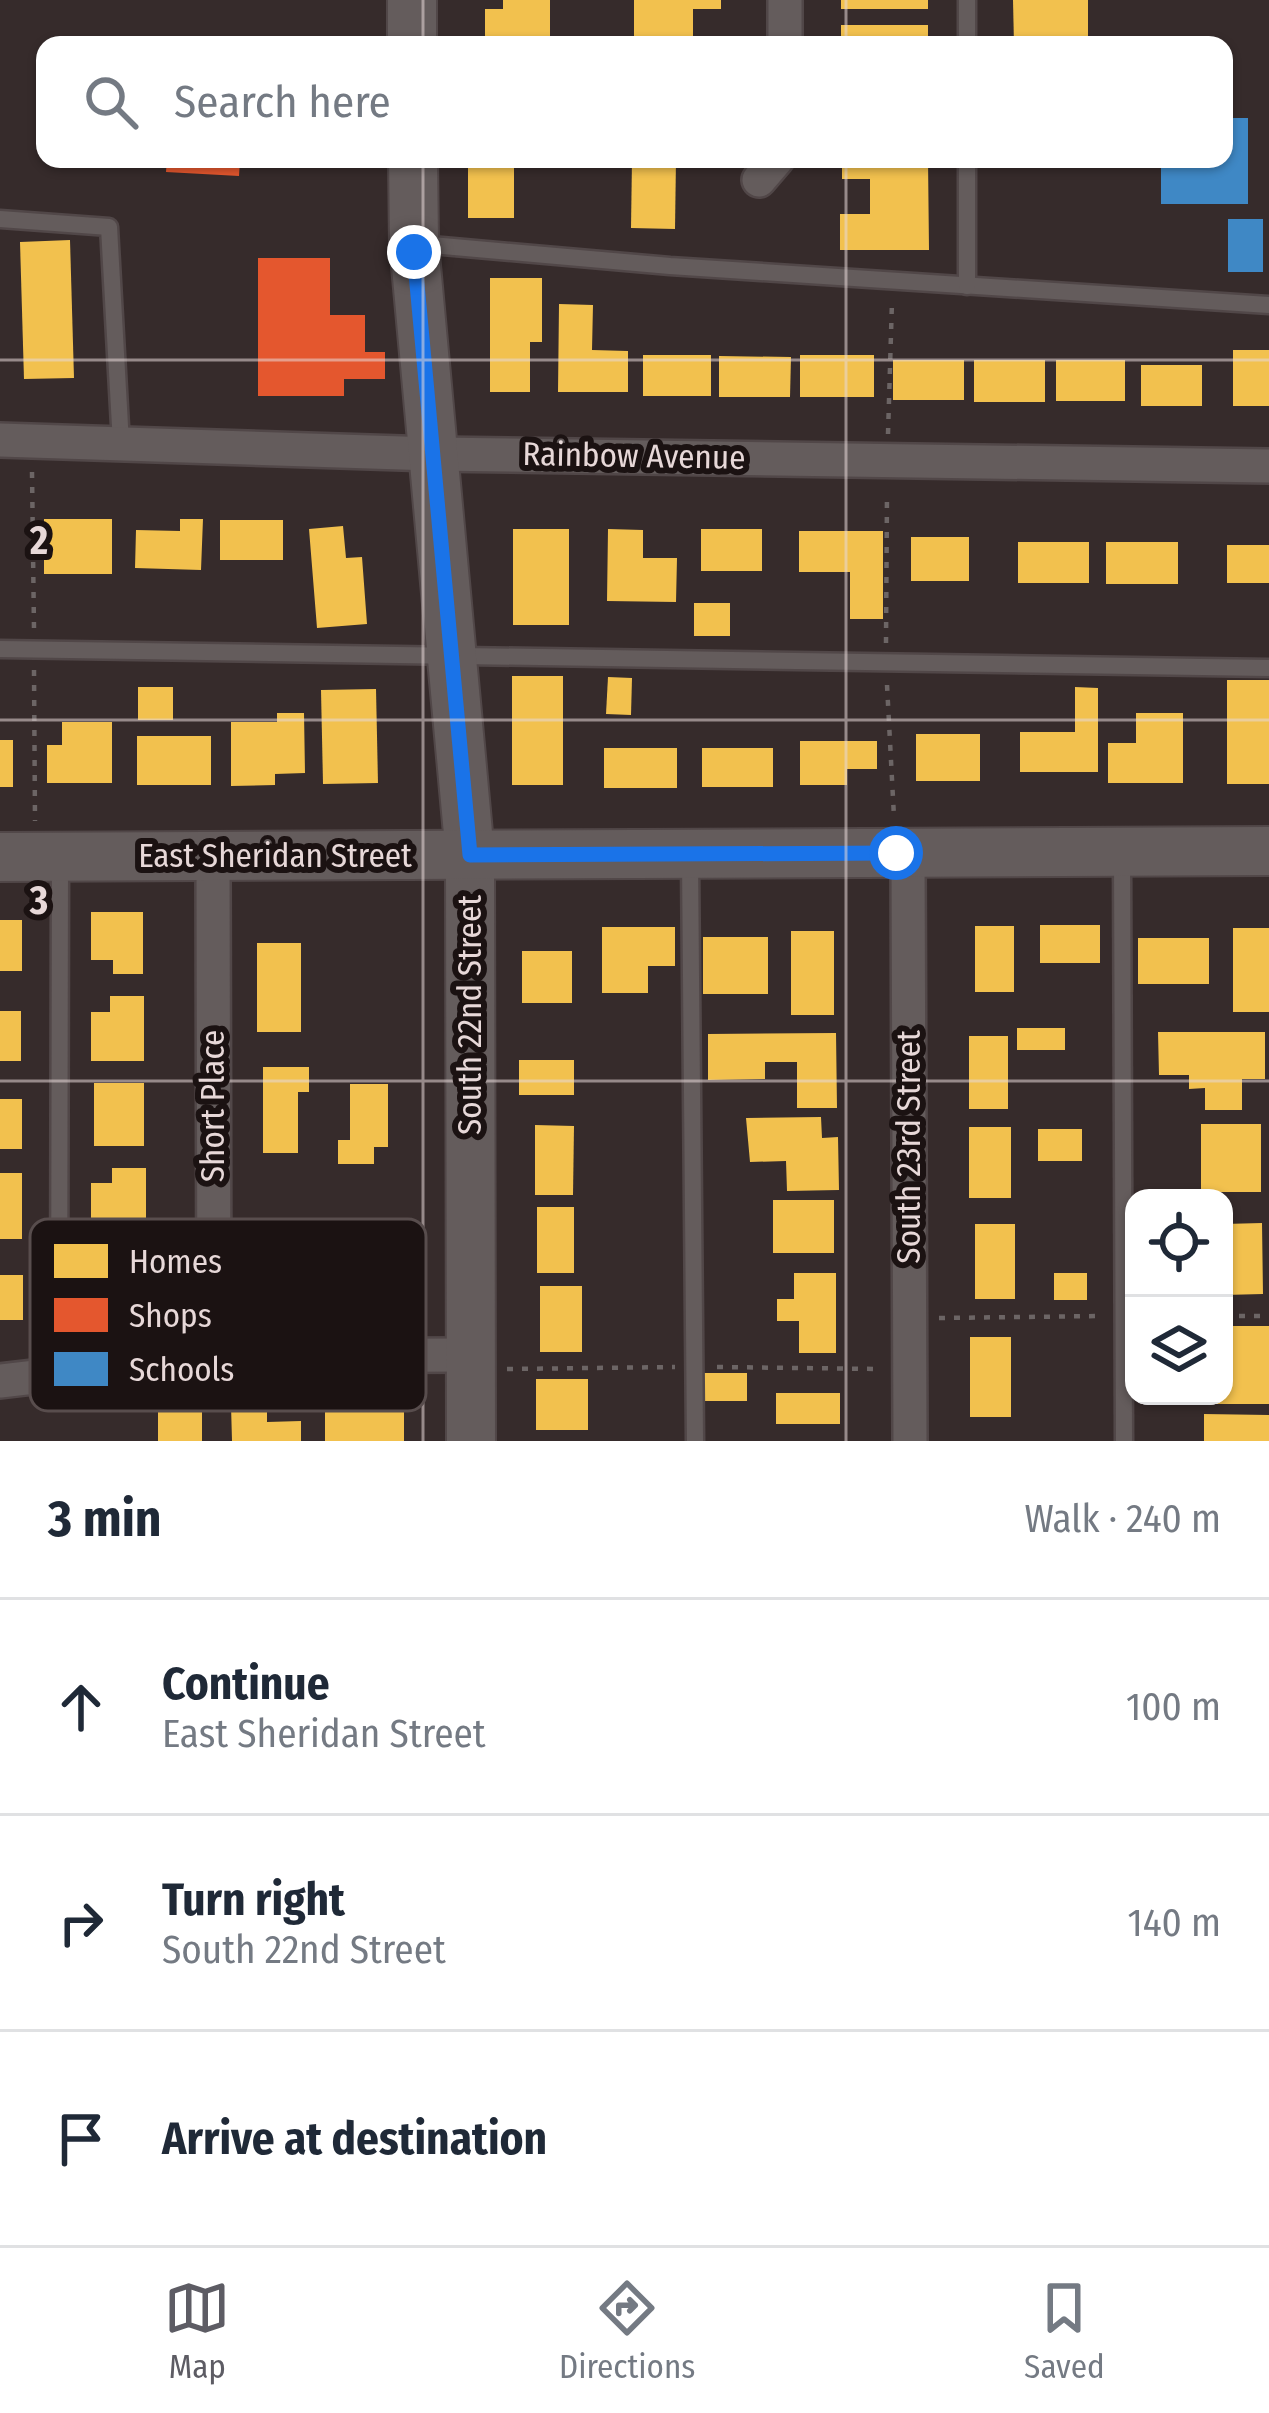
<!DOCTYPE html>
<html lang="en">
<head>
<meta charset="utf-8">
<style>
	body { margin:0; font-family:"Fira Sans Condensed",sans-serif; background:#f2f2f3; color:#1f2937 }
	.controls { position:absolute; right:36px; bottom:36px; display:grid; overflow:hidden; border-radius:24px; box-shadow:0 3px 9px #0004 }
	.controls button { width:108px; height:108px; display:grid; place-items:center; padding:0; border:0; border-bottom:3px solid #e0e1e3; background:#fff; color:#1f2937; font:60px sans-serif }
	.stop { position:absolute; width:36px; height:36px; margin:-27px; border:9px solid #1a73e8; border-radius:50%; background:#fff }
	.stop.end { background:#1a73e8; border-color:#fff; box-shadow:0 3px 12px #0008 }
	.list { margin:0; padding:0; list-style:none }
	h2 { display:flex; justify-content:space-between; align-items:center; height:156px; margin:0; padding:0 48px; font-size:51px }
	h2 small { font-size:39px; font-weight:400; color:#747a83 }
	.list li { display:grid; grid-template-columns:78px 1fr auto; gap:36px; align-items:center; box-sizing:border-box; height:216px; padding:0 48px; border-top:3px solid #e0e1e3 }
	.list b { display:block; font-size:45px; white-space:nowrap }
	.list p { margin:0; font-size:39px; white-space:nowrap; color:#747a83 }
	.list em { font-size:39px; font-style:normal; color:#747a83 }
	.icon { flex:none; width:66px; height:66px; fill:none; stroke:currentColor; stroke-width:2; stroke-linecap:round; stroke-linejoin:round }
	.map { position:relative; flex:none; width:1269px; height:1441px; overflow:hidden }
	.search { position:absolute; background:#fff; box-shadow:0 3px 9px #0004; left:36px; right:36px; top:36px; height:132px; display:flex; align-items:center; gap:30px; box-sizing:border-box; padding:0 42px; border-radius:24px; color:#747a83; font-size:45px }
	.sheet { height:804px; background:#fff }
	nav { display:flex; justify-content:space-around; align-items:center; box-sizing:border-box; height:168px; border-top:3px solid #e0e1e3; background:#fff; font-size:33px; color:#747a83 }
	nav a { display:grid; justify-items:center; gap:6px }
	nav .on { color:#5d5c64 }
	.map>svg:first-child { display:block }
	.homes { fill:#f2c14e }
	.shops { fill:#e4572e }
	.schools { fill:#3f88c5 }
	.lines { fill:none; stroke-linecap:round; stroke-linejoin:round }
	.lane-casing { stroke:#514748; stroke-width:21 }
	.street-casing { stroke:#514748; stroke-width:38 }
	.secondary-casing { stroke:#514748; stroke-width:52 }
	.path { stroke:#6c6565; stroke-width:4.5; stroke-dasharray:6 9; stroke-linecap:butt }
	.lane { stroke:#645c5c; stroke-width:16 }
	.street { stroke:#645c5c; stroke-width:33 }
	.secondary { stroke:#645c5c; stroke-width:48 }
	.route { stroke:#1a73e8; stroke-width:15 }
	.grid { fill:none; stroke:#e7d8d8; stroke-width:3; stroke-opacity:0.55 }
	.labels { text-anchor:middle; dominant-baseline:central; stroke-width:12; stroke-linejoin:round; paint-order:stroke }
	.street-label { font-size:33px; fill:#e7d8d8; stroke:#1b1212 }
	.key { fill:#1b1212; stroke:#584d4d; stroke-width:3 }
	.key-label { font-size:33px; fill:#e7d8d8 }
	.grid-label { font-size:39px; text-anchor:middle; font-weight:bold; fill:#e7d8d8; stroke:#1b1212; stroke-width:12; stroke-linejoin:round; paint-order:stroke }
</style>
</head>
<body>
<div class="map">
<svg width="1269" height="1441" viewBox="0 0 1269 1441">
	<rect width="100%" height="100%" fill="#362b2b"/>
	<g class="homes">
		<path d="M503 0H550V45H485V9H503Z"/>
		<path d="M634 0H721V9H693V45H634Z"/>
		<rect x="841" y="0" width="87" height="9"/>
		<path d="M1013 0H1088V45H1014Z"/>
		<rect x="841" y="25" width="87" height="20"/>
		<rect x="468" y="159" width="46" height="59"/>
		<path d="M632 159H676L675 229 631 228Z"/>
		<path d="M842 159H928L929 250H840V214H870V179H842Z"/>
		<path d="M70 240 74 378 24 379 20 242Z"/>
		<path d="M490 278H542V342H530V392H490Z"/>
		<path d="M559 304 593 305 592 350 628 351V392H558Z"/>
		<rect x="1233" y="350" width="36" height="56"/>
		<rect x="643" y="355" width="68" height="41"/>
		<rect x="800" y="355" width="74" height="42"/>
		<path d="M719 356 791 357 790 397H719Z"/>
		<rect x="893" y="360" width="71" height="40"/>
		<rect x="974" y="360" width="71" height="42"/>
		<rect x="1056" y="360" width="69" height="41"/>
		<rect x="1141" y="365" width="61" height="41"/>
		<rect x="44" y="519" width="68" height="55"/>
		<path d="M180 519H203L201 570 135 568 136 530 180 531Z"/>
		<rect x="220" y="520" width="63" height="40"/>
		<path d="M343 526 346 558 362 557 367 624 317 628 309 529Z"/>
		<rect x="513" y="529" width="56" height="96"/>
		<path d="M608 529 643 530V558H677L676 602 607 601Z"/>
		<rect x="701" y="529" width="61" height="42"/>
		<path d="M799 531H883V619H850V572H799Z"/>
		<rect x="911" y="537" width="58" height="44"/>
		<rect x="1018" y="542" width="71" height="41"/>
		<rect x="1106" y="542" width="72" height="42"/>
		<rect x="1227" y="545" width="42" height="38"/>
		<rect x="694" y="603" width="36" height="33"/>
		<rect x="512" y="676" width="51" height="109"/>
		<path d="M608 677 632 678 631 715 606 714Z"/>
		<rect x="1227" y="680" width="42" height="104"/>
		<rect x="138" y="687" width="35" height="33"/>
		<path d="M1075 687 1098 688V772H1020V732H1075Z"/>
		<path d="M376 689 378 783 323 784 321 690Z"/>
		<path d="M277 713H304L305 773 275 774V785L231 786V722H277Z"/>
		<path d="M1136 713H1183V783H1108V743H1136Z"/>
		<path d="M62 722H112V783H47V745H62Z"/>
		<rect x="916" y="734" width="64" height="47"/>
		<rect x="137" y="736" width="74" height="49"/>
		<rect x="0" y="740" width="13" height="47"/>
		<path d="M800 741H877V769H847V785H800Z"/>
		<rect x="604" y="748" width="73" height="40"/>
		<rect x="702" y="748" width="71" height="39"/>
		<path d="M91 912H143V974H113V960H91Z"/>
		<rect x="0" y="920" width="22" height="51"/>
		<rect x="1040" y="925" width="60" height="38"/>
		<rect x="975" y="926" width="39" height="66"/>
		<path d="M602 927H675V966H648V993H602Z"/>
		<rect x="1233" y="928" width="36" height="84"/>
		<rect x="791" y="931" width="43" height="84"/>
		<rect x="703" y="937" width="65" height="57"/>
		<rect x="1138" y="938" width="71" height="46"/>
		<rect x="257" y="943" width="44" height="89"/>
		<rect x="522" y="951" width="50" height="52"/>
		<path d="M110 996H144V1061H91V1012H110Z"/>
		<rect x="0" y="1011" width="21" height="50"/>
		<rect x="1017" y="1028" width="48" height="22"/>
		<path d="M1158 1032H1265V1079H1242V1110H1205V1088L1189 1089V1075H1159Z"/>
		<path d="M836 1033 837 1108H797V1062H765V1079L708 1080V1034Z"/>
		<rect x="969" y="1036" width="39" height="73"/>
		<rect x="519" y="1060" width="55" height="35"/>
		<path d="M263 1067H309V1092H298V1153H263Z"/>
		<rect x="94" y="1083" width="50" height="63"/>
		<path d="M350 1084H388V1147H374V1164H338V1140H350Z"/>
		<rect x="0" y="1099" width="22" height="50"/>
		<path d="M821 1117 822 1138 838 1137 839 1190 787 1191 786 1161 750 1162 746 1118Z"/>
		<rect x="1201" y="1124" width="60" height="68"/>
		<path d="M535 1125 574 1126 573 1195H535Z"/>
		<rect x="969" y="1127" width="42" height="71"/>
		<rect x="1038" y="1129" width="44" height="32"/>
		<path d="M112 1168H146V1231H91V1183H112Z"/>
		<rect x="0" y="1173" width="22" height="66"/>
		<rect x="773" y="1200" width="61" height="53"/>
		<rect x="537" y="1207" width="37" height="66"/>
		<path d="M1262 1223 1263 1294 1224 1295V1266H1229V1250H1224V1224Z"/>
		<rect x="975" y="1224" width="40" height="75"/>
		<path d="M794 1273H836V1353H799V1321H777V1299H794Z"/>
		<rect x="1054" y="1273" width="33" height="27"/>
		<rect x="0" y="1275" width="23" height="45"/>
		<rect x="540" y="1286" width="42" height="66"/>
		<path d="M1231 1326H1269V1404H1213V1396H1224V1369H1231Z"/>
		<rect x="970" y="1337" width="41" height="80"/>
		<rect x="700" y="1373" width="47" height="28"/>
		<rect x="536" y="1379" width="52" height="51"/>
		<rect x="776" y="1393" width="64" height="31"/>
		<path d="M231 1405H267V1422L301 1421V1441H232Z"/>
		<rect x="158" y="1408" width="44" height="33"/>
		<rect x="325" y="1412" width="79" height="29"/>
		<path d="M1204 1414 1269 1415V1441H1204Z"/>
	</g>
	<g class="shops">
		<path d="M167 159H240L239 176 166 172Z"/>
		<path d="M258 258H330V315H365V352H385V379H344V396H258Z"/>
	</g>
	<g class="schools">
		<path d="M1224 118H1248V204H1161V163H1213V159H1224Z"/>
		<rect x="1228" y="219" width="35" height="53"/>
	</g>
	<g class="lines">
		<g class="lane-casing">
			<g id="lane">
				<path d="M967 45V0"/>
				<path d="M0 219 109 227 121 444"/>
				<path d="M420 244 670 266 1269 305"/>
				<path d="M967 286V159"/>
				<path d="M0 649 1269 668"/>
				<path d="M1122 853 1124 1441"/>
				<path d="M690 860 695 1441"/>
				<path d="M59 1373 60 864"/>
			</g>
		</g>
		<g class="street-casing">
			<g id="street">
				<path d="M785 0V45"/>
				<path d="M759 180 777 159"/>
				<path d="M0 440 433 454 1269 466"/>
				<path d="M908 853 910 1441"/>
				<path d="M213 856 214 1356"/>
				<path d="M0 1381 214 1356 471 1355"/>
			</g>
		</g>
		<g class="secondary-casing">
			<g id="secondary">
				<path d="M412 0V45"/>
				<path d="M413 159 414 244 470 855 471 1441"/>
				<path d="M0 857 1269 851"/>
			</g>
		</g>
		<g class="path">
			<path d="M888 434 892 301"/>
			<path d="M32 472 34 629"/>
			<path d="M886 643 887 493"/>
			<path d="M34 670 35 821"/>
			<path d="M887 685 894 817"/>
			<path d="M1224 1316H1269"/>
			<path d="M939 1318 1102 1316"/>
			<path d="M717 1367 879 1369"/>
			<path d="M507 1369 675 1367"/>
		</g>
		<use href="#lane" class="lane"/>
		<use href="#street" class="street"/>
		<use href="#secondary" class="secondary"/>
	</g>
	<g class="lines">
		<path class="route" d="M414 252 470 855 896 853"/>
	</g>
	<path class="grid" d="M423 0V45M846 0V45M423 159V1441M846 159V1441M0 360H1269M0 720H1269M0 1081H1269"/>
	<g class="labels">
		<g class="street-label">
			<text transform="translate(634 456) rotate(1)">Rainbow Avenue</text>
			<text x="275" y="856">East Sheridan Street</text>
			<text transform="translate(470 1015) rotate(-90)">South 22nd Street</text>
			<text transform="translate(213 1106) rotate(-90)">Short Place</text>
			<text transform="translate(909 1147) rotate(-90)">South 23rd Street</text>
		</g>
	</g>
	<rect x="30" y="1219" width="396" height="192" rx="18" class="key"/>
	<rect x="54" y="1244" width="54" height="34" fill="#f2c14e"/>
	<rect x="54" y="1298" width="54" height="34" fill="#e4572e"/>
	<rect x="54" y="1352" width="54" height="34" fill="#3f88c5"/>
	<g class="key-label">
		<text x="129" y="1273">Homes</text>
		<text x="129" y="1327">Shops</text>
		<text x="129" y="1381">Schools</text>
	</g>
	<g class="grid-label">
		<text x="39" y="554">2</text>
		<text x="39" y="914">3</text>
	</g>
</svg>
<div class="controls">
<button><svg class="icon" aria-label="locate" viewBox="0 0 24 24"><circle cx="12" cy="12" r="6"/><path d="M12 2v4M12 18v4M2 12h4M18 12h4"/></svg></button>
<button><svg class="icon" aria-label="layers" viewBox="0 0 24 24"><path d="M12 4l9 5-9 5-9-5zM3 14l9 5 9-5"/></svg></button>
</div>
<div class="stop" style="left:896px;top:853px"></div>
<div class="stop end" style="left:414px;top:252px"></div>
<div class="search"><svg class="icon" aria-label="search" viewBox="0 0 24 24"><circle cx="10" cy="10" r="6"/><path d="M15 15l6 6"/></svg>Search here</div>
</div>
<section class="sheet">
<h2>3 min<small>Walk · 240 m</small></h2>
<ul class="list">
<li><svg class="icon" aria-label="ahead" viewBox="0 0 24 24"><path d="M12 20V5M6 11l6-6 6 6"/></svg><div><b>Continue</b><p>East Sheridan Street</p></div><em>100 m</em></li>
<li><svg class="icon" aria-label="right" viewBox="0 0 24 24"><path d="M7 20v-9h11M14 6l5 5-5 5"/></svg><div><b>Turn right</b><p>South 22nd Street</p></div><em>140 m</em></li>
<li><svg class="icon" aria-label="arrive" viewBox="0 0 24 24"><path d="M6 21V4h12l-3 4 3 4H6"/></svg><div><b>Arrive at destination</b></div></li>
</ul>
</section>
<nav>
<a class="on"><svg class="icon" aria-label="map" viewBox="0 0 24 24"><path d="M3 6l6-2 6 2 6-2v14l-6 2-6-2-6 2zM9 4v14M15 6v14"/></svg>Map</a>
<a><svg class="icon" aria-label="directions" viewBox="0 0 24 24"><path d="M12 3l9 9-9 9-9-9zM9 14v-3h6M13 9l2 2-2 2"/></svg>Directions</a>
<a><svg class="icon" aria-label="saved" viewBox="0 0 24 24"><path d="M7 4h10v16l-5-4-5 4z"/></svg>Saved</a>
</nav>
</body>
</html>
